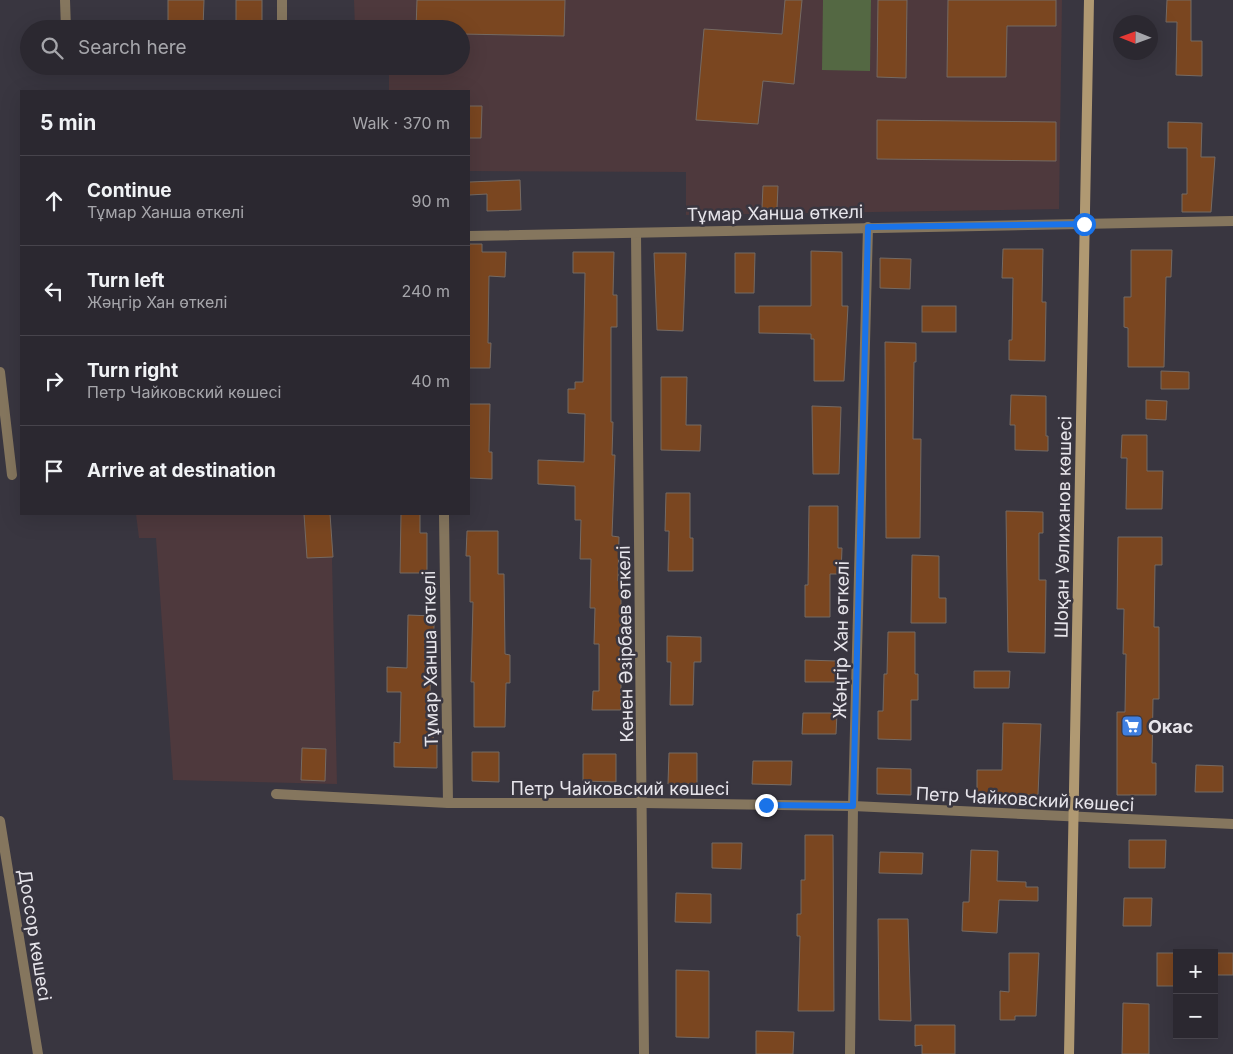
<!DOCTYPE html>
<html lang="en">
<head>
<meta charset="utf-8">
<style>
	body { margin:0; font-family:Inter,sans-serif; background:#37343c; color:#f1f3f6 }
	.controls { position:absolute; right:15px; bottom:15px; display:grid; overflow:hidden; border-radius:0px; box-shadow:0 5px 20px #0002 }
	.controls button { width:45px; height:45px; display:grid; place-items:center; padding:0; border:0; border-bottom:1px solid #47444c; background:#2b2830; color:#f1f3f6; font:25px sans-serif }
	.compass { position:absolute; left:1113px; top:15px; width:45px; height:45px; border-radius:50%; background:#2b2830; box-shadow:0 5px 20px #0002; rotate:271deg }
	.stop { position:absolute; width:15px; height:15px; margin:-11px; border:4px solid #1a73e8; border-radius:50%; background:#fff }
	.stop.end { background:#1a73e8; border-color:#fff; box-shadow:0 1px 5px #0008 }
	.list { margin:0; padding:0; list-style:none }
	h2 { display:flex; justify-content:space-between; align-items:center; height:65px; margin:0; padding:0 20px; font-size:21px }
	h2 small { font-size:16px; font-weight:400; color:#a6a6ab }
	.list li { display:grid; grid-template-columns:32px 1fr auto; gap:15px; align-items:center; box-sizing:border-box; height:90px; padding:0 20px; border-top:1px solid #47444c }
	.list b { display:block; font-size:19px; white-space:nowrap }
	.list p { margin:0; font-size:16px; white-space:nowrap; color:#a6a6ab }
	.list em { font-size:16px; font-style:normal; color:#a6a6ab }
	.icon { flex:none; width:28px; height:28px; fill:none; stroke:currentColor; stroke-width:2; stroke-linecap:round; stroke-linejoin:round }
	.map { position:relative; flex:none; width:1233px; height:1054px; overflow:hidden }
	.search { position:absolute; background:#2b2830; box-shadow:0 5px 20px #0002; left:20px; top:20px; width:450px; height:55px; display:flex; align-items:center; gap:12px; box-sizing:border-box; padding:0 18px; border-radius:28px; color:#a6a6ab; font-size:19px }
	.panel { position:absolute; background:#2b2830; box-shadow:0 5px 20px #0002; left:20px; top:90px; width:450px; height:425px; border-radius:0px }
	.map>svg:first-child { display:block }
	.commercial { fill:#4e393d }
	.green { fill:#546843 }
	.building { fill:#7a4620; stroke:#756a63 }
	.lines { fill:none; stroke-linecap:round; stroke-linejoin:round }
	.minor { stroke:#85765e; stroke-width:10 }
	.secondary { stroke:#b09972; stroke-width:10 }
	.route { stroke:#1a73e8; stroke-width:6 }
	.labels { text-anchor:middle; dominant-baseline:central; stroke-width:5; stroke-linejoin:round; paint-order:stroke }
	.street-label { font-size:18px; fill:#e7e5eb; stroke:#393640 }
	.poi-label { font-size:18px; font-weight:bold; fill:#e7e5eb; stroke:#393640; text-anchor:start }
</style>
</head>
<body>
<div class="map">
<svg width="1233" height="1054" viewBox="0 0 1233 1054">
	<rect width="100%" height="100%" fill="#393640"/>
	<g class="commercial">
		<path d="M354 0H1062L1059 209 686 215V172L469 171V91H389V66H461V29H355Z"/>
		<path d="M136 514H331L337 784 173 780 156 538H139Z"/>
	</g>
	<path class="green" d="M823 0H871L870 71 822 70Z"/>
	<g class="building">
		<path d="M168 0H204L203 28H168Z"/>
		<rect x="236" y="0" width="26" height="29"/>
		<path d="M417 0H565L564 36 461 34V29H416Z"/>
		<path d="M785 0H802L794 84 763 81 758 124 696 120 704 29 782 34Z"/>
		<path d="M878 0H907L906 78 877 77Z"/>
		<path d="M948 0H1056V26H1007L1006 77H947Z"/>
		<path d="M1167 0H1191V41H1202V76L1176 75 1177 22H1166Z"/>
		<path d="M469 106H482L481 138H469Z"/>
		<path d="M877 120 1056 122V161L877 159Z"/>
		<path d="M1168 122 1202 123 1201 157H1215L1211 212H1182V194H1187V148H1168Z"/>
		<path d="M520 180 521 210 487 211V194L469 195V182Z"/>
		<path d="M763 186H778L777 209 762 208Z"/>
		<path d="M469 244H482V252H506L505 277 489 276 488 343H491L490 368H469Z"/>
		<path d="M1003 249H1043L1042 302H1046L1045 361 1009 360V340H1012L1013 278H1002Z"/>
		<path d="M1131 250H1172L1171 277H1166L1164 367H1128V328L1124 327V297H1131Z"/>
		<path d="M811 251 842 252V306H848L844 381H814V339H811V334L759 333V306H811Z"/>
		<path d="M573 252H614L613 295H617V327H611V422H613L612 455H615L612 536 619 537 618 581H621V710H592L593 691H599V644H594L595 608H590L591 559H580L581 520H575V486L538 484V460L584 462 585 414 568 413V389H575V382H583L585 273H573Z"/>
		<path d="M654 253H686L683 331 657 330Z"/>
		<path d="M735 253H755L754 293H735Z"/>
		<path d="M880 258 911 259 910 289 880 288Z"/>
		<rect x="922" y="306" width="34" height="26"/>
		<path d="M885 342 916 343V362H914L913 439H921L920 538H886Z"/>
		<path d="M1161 371 1189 372V389H1161Z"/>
		<path d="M661 377H687L686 425H701L700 451 661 450Z"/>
		<path d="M1011 395 1046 396V436H1048V451L1015 450V425H1010Z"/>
		<path d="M1146 400 1167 401 1166 420 1146 419Z"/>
		<path d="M469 404H490L489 452H492V479L469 478Z"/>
		<path d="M812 406 841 407 839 474H813Z"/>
		<path d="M1122 435H1147V471H1163L1162 509H1126L1127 458H1121Z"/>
		<path d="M666 493H690V538H693V571H668L669 531H665Z"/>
		<path d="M809 506H838V548H842L841 574H830V617H805V585H808Z"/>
		<path d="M1006 511 1043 512V533H1039V580H1046L1045 653 1008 652Z"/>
		<path d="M304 514H330L333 557 307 558Z"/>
		<path d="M401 514H420V533H427V573H400Z"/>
		<path d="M467 531H498V574H504L505 654 510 655V683H506L505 727H474V682H471L473 602H470V556H466Z"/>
		<path d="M1118 537H1162V565H1155L1154 627H1159V699H1153L1152 763H1156V795H1117V712H1125L1126 654H1123L1124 609H1117Z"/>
		<path d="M912 555 939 556V598H946V623H911Z"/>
		<path d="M408 615 434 616V645H431L430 700H434L433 743H437V768L394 767V742L400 743 401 692H387V667L407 668Z"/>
		<path d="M888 632H915V674H918V700H911V740L878 739V711H883L884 674H887Z"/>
		<path d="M667 636 701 637V662H694L693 705H670L671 662H667Z"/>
		<path d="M805 660 837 661V682H805Z"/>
		<path d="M974 671H1010L1009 688H974Z"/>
		<path d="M803 713H837L836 734H802Z"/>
		<path d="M1003 723 1041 724 1038 795H977V770H1002Z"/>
		<path d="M302 748 326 749 325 781 301 780Z"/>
		<path d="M472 752H499V782L472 781Z"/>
		<path d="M669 753H697V784H668Z"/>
		<path d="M583 754H616V782L583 781Z"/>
		<path d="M753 761H792L791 785 752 784Z"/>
		<path d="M1196 765 1223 766V792H1195Z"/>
		<path d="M877 768 911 769V795L877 794Z"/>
		<path d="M805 835H833L834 1011H798L800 936H797V914H801V880H805Z"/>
		<path d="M1129 840H1166L1165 868H1129Z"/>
		<path d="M712 843H742L741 869 712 868Z"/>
		<path d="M971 850 998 851 997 881 1026 882V887H1038V901L999 900 997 933 962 931 963 902H969Z"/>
		<path d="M880 852 923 853 922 874 879 873Z"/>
		<path d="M676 893 711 894V923L675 922Z"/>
		<path d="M1124 898H1152L1151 926H1123Z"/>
		<path d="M878 919H908L911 1021 879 1020Z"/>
		<path d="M1009 953H1039L1036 1016H1015V1020H1000V991L1009 992Z"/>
		<rect x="1157" y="953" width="20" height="33"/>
		<rect x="1214" y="953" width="19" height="22"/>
		<path d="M676 970 709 971V1038L676 1037Z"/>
		<path d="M1123 1003 1149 1004V1054H1122Z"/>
		<path d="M915 1025H955V1054H922V1045L915 1046Z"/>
		<path d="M756 1031 794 1032 793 1054H756Z"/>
	</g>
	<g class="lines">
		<g class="minor">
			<path d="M65 0 66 29"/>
			<path d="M282 0V29"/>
			<path d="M636 233 644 1054"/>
			<path d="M469 236 1233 221"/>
			<path d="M0 372 12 475"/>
			<path d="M444 514 448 803"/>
			<path d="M276 794 448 803H643L853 806 1233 824"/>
			<path d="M0 821 38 1054"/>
			<path d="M850 1054 853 806 868 227"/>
		</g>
		<path class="secondary" d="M1069 1054 1089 0"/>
	</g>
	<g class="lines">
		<path class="route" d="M766 805 853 806 868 227 1084 224"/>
	</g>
	<defs>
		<g id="supermarket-square" transform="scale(1.125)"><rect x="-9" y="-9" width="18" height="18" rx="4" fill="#3f7fe0" stroke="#393640"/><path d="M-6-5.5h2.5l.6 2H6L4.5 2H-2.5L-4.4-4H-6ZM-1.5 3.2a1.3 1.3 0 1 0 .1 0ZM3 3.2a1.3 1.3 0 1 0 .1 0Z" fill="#fff"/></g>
	</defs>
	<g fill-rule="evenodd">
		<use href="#supermarket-square" x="1132" y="726"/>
	</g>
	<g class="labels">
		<g class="street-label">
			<text transform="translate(775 213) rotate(-1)">Тұмар Ханша өткелі</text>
			<text transform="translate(1063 527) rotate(-89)">Шоқан Уәлиханов көшесі</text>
			<text transform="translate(841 640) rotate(-89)">Жәңгір Хан өткелі</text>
			<text transform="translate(625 644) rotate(-91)">Кенен Әзірбаев өткелі</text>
			<text transform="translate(430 659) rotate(-91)">Тұмар Ханша өткелі</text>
			<text x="620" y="788">Петр Чайковский көшесі</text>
			<text transform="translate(1025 799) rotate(3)">Петр Чайковский көшесі</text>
			<text transform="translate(35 935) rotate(81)">Доссор көшесі</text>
		</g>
		<g class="poi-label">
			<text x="1148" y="726">Окас</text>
		</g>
	</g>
</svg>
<div class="controls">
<button>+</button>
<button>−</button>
</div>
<svg class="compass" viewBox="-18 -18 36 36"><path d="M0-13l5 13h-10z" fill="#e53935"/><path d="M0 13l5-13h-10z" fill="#a6a6ab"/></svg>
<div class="stop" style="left:1084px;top:224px"></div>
<div class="stop end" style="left:766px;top:805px"></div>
<div class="search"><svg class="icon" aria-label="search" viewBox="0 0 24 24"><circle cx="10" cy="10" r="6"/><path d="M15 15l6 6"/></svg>Search here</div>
<section class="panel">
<h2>5 min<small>Walk · 370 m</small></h2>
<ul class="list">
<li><svg class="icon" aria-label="ahead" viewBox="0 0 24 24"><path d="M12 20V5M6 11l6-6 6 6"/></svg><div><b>Continue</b><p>Тұмар Ханша өткелі</p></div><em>90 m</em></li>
<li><svg class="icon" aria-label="left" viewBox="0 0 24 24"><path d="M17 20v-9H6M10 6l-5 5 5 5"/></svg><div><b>Turn left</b><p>Жәңгір Хан өткелі</p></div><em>240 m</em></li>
<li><svg class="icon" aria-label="right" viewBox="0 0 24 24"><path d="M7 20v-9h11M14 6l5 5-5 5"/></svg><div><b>Turn right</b><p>Петр Чайковский көшесі</p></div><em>40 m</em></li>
<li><svg class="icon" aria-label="arrive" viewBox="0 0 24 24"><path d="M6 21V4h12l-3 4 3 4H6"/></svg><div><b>Arrive at destination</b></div></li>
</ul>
</section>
</div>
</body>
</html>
